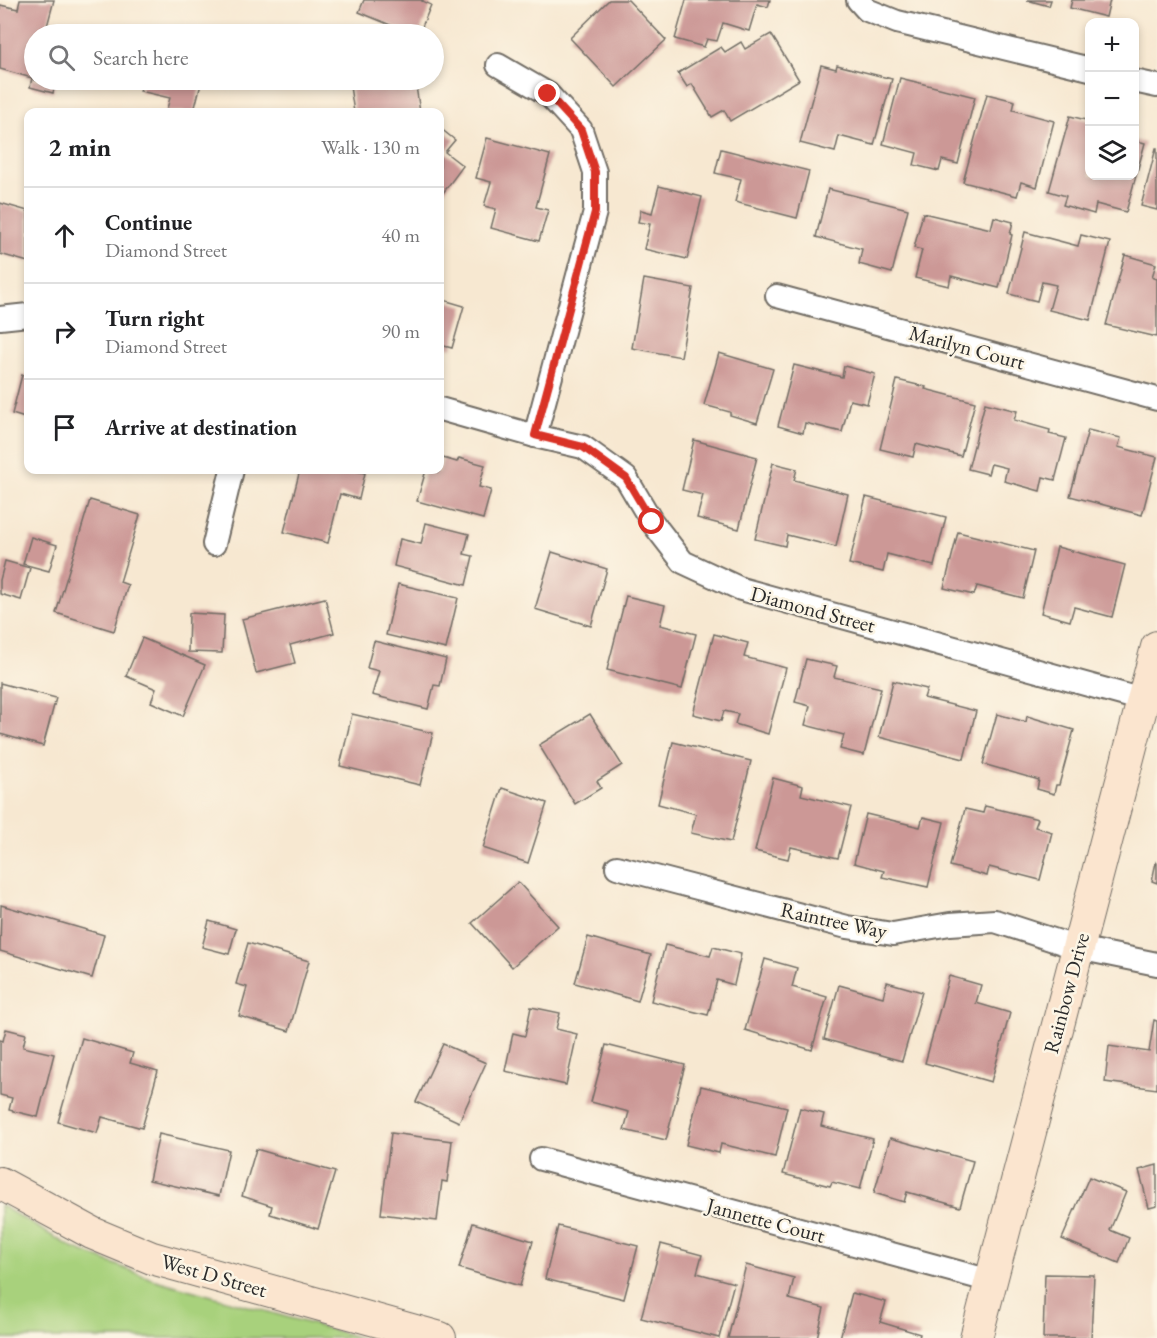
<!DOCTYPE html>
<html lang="en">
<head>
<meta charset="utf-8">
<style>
	body { margin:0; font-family:"EB Garamond",serif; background:#f2f2f2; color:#202124 }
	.controls { position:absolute; right:18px; top:18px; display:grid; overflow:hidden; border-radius:12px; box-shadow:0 3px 9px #0003 }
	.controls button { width:54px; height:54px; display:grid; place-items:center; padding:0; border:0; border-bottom:2px solid #e0e0e0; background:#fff; color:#202124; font:30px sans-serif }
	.stop { position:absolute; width:18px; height:18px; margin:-14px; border:4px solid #d93025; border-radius:50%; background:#fff }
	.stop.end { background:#d93025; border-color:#fff; box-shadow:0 2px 6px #0008 }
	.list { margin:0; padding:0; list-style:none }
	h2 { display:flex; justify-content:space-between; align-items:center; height:78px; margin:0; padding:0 24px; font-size:26px }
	h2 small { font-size:20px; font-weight:400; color:#757577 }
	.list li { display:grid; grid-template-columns:39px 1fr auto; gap:18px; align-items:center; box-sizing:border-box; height:96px; padding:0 24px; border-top:2px solid #e0e0e0 }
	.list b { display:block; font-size:22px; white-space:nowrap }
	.list p { margin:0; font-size:20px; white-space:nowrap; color:#757577 }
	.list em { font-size:20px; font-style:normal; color:#757577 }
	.icon { flex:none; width:33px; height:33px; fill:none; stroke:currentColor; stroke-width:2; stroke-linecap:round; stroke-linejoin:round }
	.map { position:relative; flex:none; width:1157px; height:1338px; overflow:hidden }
	.search { position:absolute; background:#fff; box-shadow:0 3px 9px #0003; left:24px; top:24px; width:420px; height:66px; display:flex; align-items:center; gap:15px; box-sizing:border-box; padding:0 21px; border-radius:33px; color:#757577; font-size:22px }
	.panel { position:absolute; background:#fff; box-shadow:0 3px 9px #0003; left:24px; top:108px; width:420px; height:366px; border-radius:12px }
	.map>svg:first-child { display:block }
	.green { fill:#a8d17c; stroke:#6a7e54; stroke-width:1.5 }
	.building { fill:#cc9896 }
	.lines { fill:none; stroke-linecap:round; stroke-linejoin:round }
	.street-casing { stroke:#726d65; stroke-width:26 }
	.secondary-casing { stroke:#726d65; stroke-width:34 }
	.street { stroke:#fff; stroke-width:22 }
	.secondary { stroke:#fbe5cf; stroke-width:32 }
	.route { stroke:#d93025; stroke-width:8 }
	.labels { text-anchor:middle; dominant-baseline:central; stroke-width:5; stroke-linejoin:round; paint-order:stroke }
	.street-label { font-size:21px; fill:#2b2b2b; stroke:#fcf5e5 }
</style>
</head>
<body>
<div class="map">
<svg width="1157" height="1338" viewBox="0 0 1157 1338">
	<rect width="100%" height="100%" fill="#fcf5e5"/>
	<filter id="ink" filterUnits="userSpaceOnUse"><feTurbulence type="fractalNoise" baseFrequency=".0167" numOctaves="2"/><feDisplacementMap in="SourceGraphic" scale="12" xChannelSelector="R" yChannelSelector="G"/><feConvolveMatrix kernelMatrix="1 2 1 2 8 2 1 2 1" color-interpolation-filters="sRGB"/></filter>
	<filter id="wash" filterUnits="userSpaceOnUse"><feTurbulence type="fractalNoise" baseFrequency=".008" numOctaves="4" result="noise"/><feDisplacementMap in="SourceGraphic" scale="24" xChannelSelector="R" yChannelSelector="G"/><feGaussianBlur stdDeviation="1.35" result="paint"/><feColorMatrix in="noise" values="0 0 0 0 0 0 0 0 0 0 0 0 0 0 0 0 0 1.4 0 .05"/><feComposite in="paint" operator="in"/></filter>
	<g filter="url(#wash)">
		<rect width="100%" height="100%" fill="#f7e8d1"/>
		<path class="green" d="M0 1205 73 1248 152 1279 361 1338H0Z"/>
		<g id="blocks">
			<g class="building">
				<path d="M20 0H54L45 34H34V80H56L53 93 30 87 32 78 0 69V5L18 9Z"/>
				<path d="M364 0H423L422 1 431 5 419 34H412L359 12Z"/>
				<path d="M609 0H628L666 40 616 87 570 38Z"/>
				<path d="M686 0H770L768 7 757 4 749 31 723 23 717 41 707 39 704 47 675 39Z"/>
				<path d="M1027 0H1051L1049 6Z"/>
				<path d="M1072 0H1110L1106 17 1070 8Z"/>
				<path d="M771 34 799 80 730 121 724 110 712 117 692 84 687 87 678 73 721 47 725 52 741 42 745 49Z"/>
				<path d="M821 65 836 69 837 65 892 79 874 145 839 136 835 152 800 143Z"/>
				<path d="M900 78 975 97 958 164 942 160 939 171 914 165 917 153 883 144Z"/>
				<path d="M143 80H202L194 111 198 112H166L170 98 140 91Z"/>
				<path d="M349 80H415L420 112H354Z"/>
				<path d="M987 94 1015 101 1013 110 1054 121 1037 187 1021 182 1017 196 963 182Z"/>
				<path d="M1070 116 1090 121V176H1134V140L1145 143 1126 212 1096 204 1094 214 1063 205 1066 196 1049 191Z"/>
				<path d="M440 128 455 140 445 152 463 166 440 197Z"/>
				<path d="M487 138 550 155 536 207 548 210 539 241 491 228 496 209 484 206 491 182 476 178Z"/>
				<path d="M1156 148H1157V210L1141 206Z"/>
				<path d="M721 149 809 171 797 218 735 202 741 179 715 173Z"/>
				<path d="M659 186 702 197 687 259 644 249 650 224 638 222 641 210 652 213Z"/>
				<path d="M828 189 908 209 892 273 859 264 862 249 816 237Z"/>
				<path d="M0 203 28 211V262L0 254Z"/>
				<path d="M923 213 991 229 994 217 1013 222 1010 234 1012 235 999 288 951 276 949 286 915 278 922 250 914 248Z"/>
				<path d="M1025 232 1078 246 1081 235 1110 242 1090 320 1049 310 1056 285 1042 282 1037 301 1009 294Z"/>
				<path d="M1125 255 1156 264 1152 277 1157 279V337L1106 325Z"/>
				<path d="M644 279 693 288 681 357 632 348Z"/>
				<path d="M440 299 464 306 452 348 440 345Z"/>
				<path d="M719 353 773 369 757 423 730 415V412L704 405Z"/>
				<path d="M794 365 842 377 844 366 875 374 867 404 850 400 842 432 805 423 803 433 778 426Z"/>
				<path d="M22 375 28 377V419L12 414Z"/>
				<path d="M897 380 926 387 925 389 975 402 961 456 916 444 913 457 880 449Z"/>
				<path d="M985 403 1017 411 1014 420 1050 430 1049 434 1066 438 1055 480 1043 477 1040 491 1004 481 1007 468 991 464 988 474 968 469Z"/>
				<path d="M1088 430 1121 438 1118 447 1157 457 1142 515 1070 496Z"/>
				<path d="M694 440 757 457 739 529 697 518 703 495 682 490Z"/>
				<path d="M443 458 457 462 459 458 485 465 479 487 491 490 483 519 417 501 426 470 439 472Z"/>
				<path d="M773 463 797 469 794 480 848 494 836 547 787 535 785 546 755 539Z"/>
				<path d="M300 470H351L365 473 359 499 340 494 328 543 284 532Z"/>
				<path d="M866 497 946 517 934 566 887 554 883 572 849 564Z"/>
				<path d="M90 500 140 515 120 582 128 585 114 631 56 613Z"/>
				<path d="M426 523 469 534 464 554 473 556 466 585 394 566 400 539 421 544Z"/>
				<path d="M958 532 1034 551 1023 598 977 586 974 595 944 588Z"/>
				<path d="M31 537 57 545 49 571 23 564Z"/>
				<path d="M1057 547 1125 565 1112 617 1074 607 1070 621 1041 613Z"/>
				<path d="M552 552 607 569 591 626 535 609Z"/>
				<path d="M5 561 30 568 21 600 0 594V580Z"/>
				<path d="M398 584 458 598 446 649 386 635Z"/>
				<path d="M626 596 665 605 660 625 696 634 682 689 607 670Z"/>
				<path d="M325 598 334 633 290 645 295 663 256 673 242 619Z"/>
				<path d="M189 613 224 615 222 653 188 652Z"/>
				<path d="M714 634 748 643 744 657 786 668 768 734 735 724 738 714 724 711 721 721 693 714Z"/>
				<path d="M142 638 205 665 183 716 151 702 156 689 126 676Z"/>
				<path d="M374 641 446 659 440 686 434 685 428 709 372 695 379 671 367 668Z"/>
				<path d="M806 659 837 666 834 677 881 688 864 755 840 749 844 735 805 725 810 706 795 702Z"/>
				<path d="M893 681 927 689 924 698 976 711 964 759 879 737Z"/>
				<path d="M0 683 56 698 43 746 0 734Z"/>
				<path d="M352 714 433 733 420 785 340 766Z"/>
				<path d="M590 714 622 765 597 781 601 788 575 804 539 745Z"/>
				<path d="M997 714 1026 722 1027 716 1074 730 1059 785H1056L1054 794 1037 789 1039 780 983 764Z"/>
				<path d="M673 742 751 761 731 842 691 833 696 814 658 804Z"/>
				<path d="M773 778 803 786 801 795 851 807 838 858 791 847 788 859 755 851Z"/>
				<path d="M502 788 547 803 528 863 483 848Z"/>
				<path d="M985 806 1038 819 1035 827 1052 832 1040 880 989 867 987 876 950 866 965 809 983 813Z"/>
				<path d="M866 814 920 827 923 817 944 822 928 887 882 877 884 871 854 863Z"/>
				<path d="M1156 862 1157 863V883L1152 881Z"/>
				<path d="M518 882 558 926 512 967 472 923Z"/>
				<path d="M1 905 104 935 92 978 0 951Z"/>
				<path d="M209 921 236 929 229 954 202 947Z"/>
				<path d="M588 937 651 955 638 1001 575 983Z"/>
				<path d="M248 943 309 961 289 1031 239 1016 247 987 236 984Z"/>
				<path d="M665 945 710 956 713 947 741 954 734 985 717 980 708 1015 651 1001Z"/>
				<path d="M765 959 797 968 792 987 827 997 812 1050 745 1030Z"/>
				<path d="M949 976 981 985 976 1003 1010 1013 991 1082 925 1063Z"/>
				<path d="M887 982 922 992 902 1061 824 1039 839 985 883 997Z"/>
				<path d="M531 1007 560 1013 556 1029 577 1034 566 1085 505 1071 513 1033 525 1036Z"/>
				<path d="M1154 1020 1157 1021V1089L1105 1082 1109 1046 1149 1052Z"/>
				<path d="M6 1029 26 1034 23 1047 54 1054 38 1117 9 1110 12 1098 0 1095V1040L3 1041Z"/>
				<path d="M82 1038 133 1053 130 1063 158 1071 142 1128 102 1117 97 1133 58 1122Z"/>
				<path d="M443 1044 486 1063 459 1122 416 1102Z"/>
				<path d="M606 1045 685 1065 666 1140 624 1130 629 1112 591 1102Z"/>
				<path d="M701 1086 787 1107 775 1157 721 1144 719 1153 686 1145Z"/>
				<path d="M800 1108 824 1114 821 1126 873 1139 860 1189 832 1182 830 1186 783 1174Z"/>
				<path d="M391 1133 452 1141 447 1182 442 1181 437 1221 381 1214Z"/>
				<path d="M159 1134 229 1150 219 1196 149 1180Z"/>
				<path d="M890 1138 973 1161 960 1207 907 1192 904 1202 874 1193Z"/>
				<path d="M256 1149 335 1172 318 1229 270 1214 272 1206 242 1196Z"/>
				<path d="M1157 1165V1206L1149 1208 1139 1170Z"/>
				<path d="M1089 1177 1126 1192 1110 1230 1129 1238 1119 1263 1062 1239Z"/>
				<path d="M473 1223 533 1241 520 1286 459 1268Z"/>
				<path d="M558 1226 638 1246 624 1299 545 1279Z"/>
				<path d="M661 1244 702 1255 697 1273 734 1283 719 1338 641 1318Z"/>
				<path d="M746 1265 794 1278 789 1299 824 1308 817 1338H728Z"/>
				<path d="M1045 1274 1094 1275 1091 1338H1043Z"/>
				<path d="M852 1293 886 1302 880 1322 920 1334 919 1338H840Z"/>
			</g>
		</g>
	</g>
	<g filter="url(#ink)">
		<use href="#blocks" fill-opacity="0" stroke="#726d65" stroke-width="1.5"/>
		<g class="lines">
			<g class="street-casing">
				<g id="street">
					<path d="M858 0 867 10 897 22 1090 69"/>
					<path d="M498 65 548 94 581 130 595 172V212L535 436 583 447 626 478 652 522 683 562 741 589 1143 700"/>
					<path d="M1134 81 1157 86"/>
					<path d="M777 296 1157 399"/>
					<path d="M0 318 28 315"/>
					<path d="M440 409 535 436"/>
					<path d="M214 544 232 470"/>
					<path d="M617 867 847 927 893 934 950 924 995 921 1078 948 1157 964"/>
					<path d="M541 1159 991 1281"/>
				</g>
			</g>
			<g class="secondary-casing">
				<g id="secondary">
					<path d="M0 1183 92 1233 152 1258 440 1338"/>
					<path d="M976 1338 1157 647"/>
				</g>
			</g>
			<use href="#street" class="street"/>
			<use href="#secondary" class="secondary"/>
		</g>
	</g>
	<g class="lines" filter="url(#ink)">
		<path class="route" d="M548 94 581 130 595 172V212L535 435 583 447 626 478 652 522"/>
	</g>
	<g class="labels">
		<g class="street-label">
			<text transform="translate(967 347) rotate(15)">Marilyn Court</text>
			<text transform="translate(813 609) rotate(15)">Diamond Street</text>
			<text transform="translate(834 920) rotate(12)">Raintree Way</text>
			<text transform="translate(1066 993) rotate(-75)">Rainbow Drive</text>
			<text transform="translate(766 1220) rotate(15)">Jannette Court</text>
			<text transform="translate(214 1275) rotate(16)">West D Street</text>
		</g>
	</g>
</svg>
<div class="controls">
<button>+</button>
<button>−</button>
<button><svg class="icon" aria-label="layers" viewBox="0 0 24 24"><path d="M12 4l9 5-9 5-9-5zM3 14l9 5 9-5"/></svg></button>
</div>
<div class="stop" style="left:652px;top:522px"></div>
<div class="stop end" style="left:548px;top:94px"></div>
<div class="search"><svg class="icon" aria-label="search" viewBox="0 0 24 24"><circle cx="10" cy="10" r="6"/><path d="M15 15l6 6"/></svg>Search here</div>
<section class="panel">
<h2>2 min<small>Walk · 130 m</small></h2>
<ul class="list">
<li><svg class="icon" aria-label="ahead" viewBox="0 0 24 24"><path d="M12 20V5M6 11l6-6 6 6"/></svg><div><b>Continue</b><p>Diamond Street</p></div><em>40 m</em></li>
<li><svg class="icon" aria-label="right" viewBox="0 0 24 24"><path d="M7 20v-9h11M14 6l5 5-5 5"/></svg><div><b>Turn right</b><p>Diamond Street</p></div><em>90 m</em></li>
<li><svg class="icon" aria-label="arrive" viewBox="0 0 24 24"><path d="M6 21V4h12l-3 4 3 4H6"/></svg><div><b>Arrive at destination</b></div></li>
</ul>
</section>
</div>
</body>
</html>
